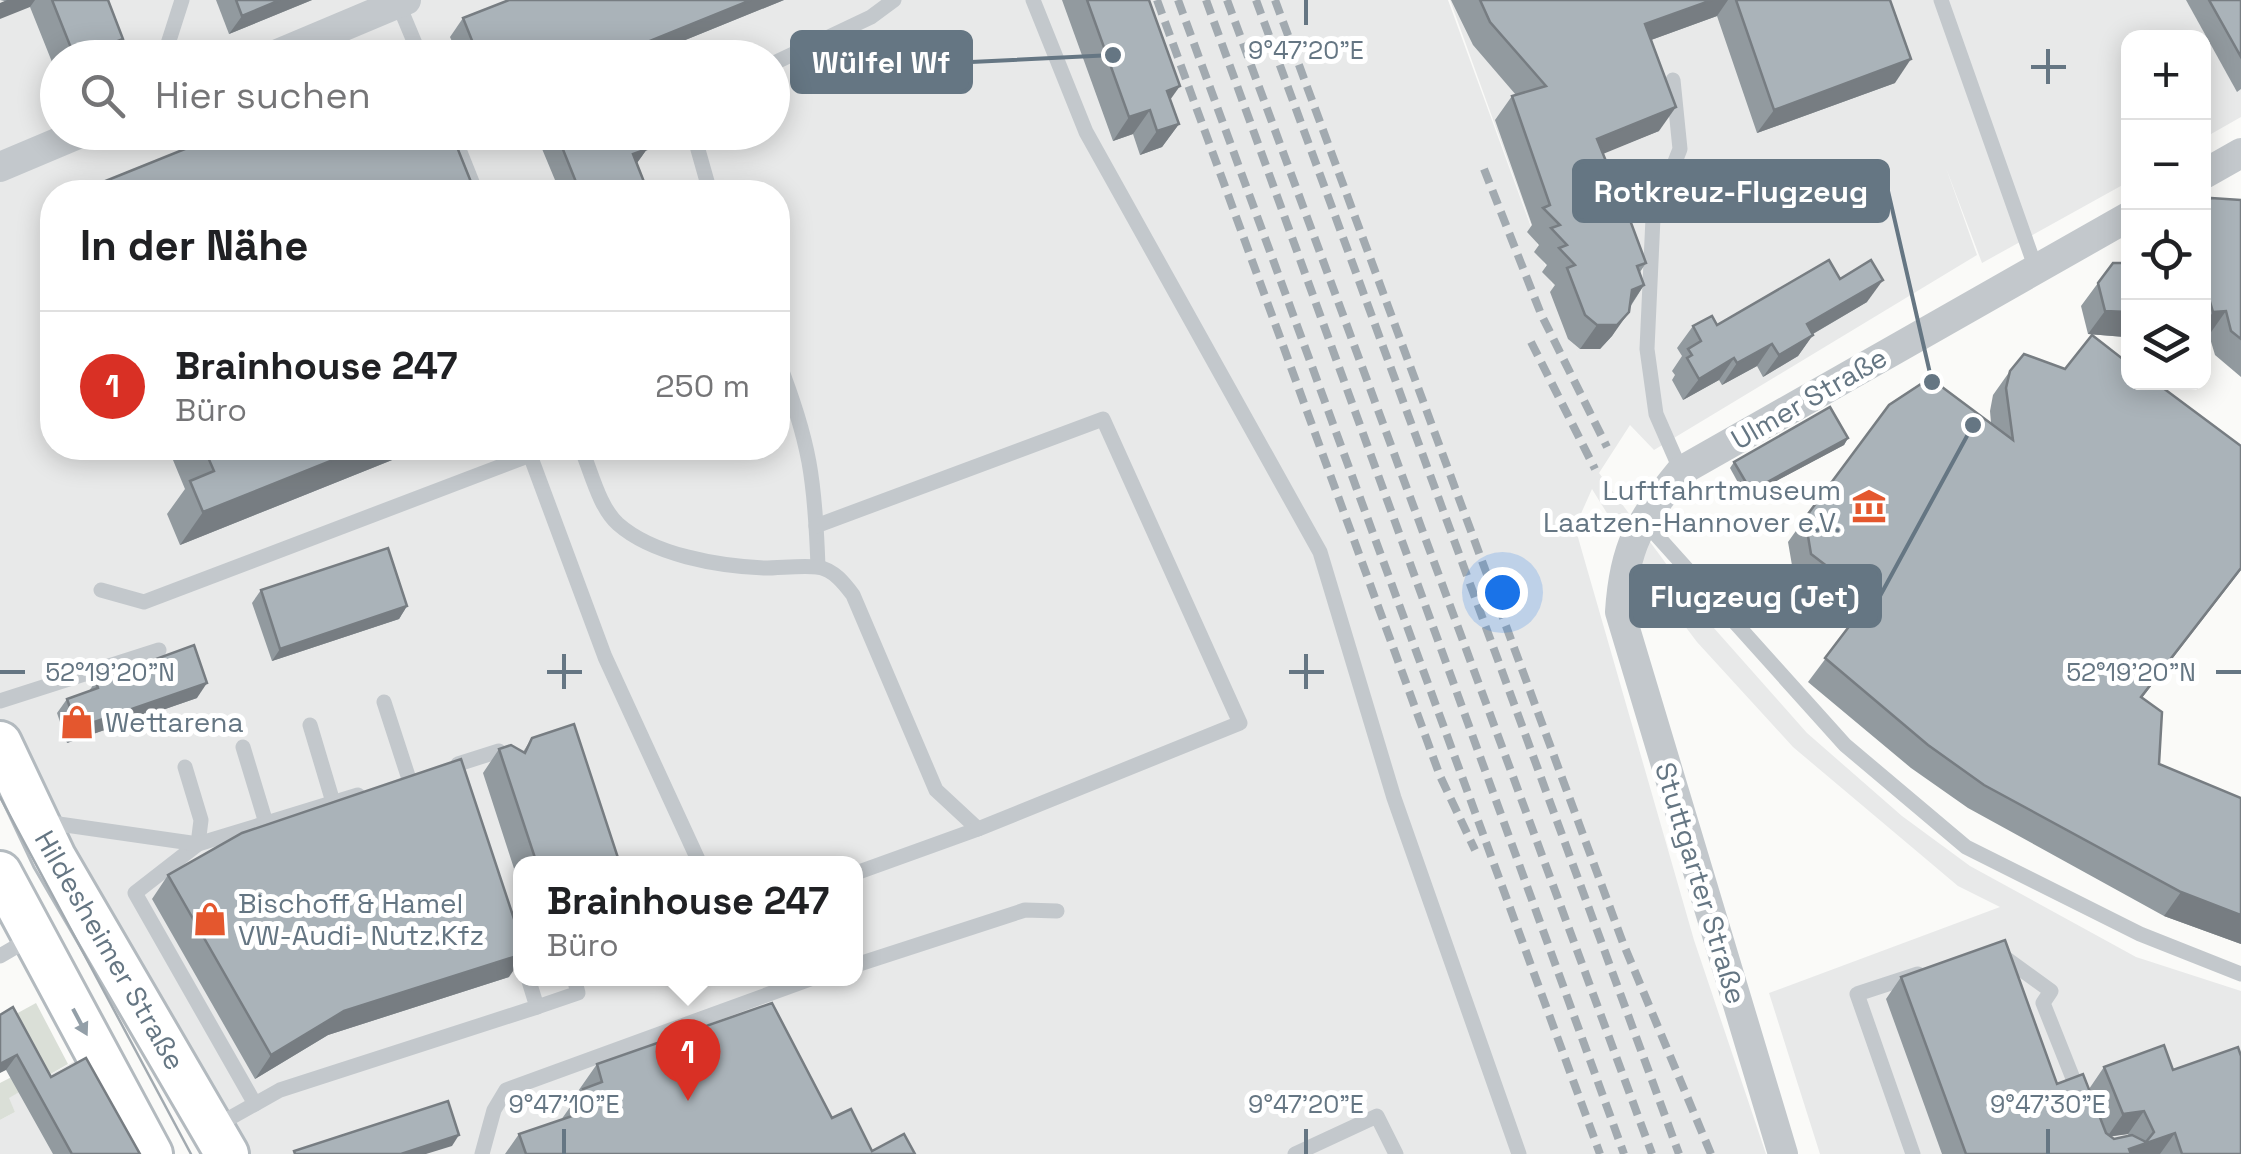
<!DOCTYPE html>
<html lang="de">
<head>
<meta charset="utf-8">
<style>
	body { margin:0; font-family:"Space Grotesk",sans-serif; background:#f2f2f2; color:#202124 }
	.controls { position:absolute; right:30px; top:30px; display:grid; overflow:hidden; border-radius:20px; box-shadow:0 5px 25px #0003 }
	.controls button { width:90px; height:90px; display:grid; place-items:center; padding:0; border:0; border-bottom:2px solid #e0e0e0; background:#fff; color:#202124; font:50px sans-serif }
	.you { position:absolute; left:1502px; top:592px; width:35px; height:35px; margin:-25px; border:8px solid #fff; border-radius:50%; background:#1a73e8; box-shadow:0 0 0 15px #1a73e833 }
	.badge { display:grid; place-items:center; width:65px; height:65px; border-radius:50%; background:#d93025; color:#fff; font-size:32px; font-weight:700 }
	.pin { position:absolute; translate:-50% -82px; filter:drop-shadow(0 2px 5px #0008) }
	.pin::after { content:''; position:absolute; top:52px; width:35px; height:30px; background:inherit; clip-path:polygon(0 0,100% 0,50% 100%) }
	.popup { position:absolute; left:513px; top:856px; width:350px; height:130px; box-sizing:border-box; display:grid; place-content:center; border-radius:20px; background:#fff; filter:drop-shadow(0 2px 8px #0005); font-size:32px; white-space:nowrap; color:#757577 }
	.popup b { font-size:38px; color:#202124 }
	.popup::after { content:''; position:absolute; left:50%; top:100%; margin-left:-20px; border:20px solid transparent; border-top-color:#fff }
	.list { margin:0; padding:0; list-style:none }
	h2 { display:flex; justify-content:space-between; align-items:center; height:130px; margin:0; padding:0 40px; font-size:42px }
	h2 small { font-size:32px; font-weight:400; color:#757577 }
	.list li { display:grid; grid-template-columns:65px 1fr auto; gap:30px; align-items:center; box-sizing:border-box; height:150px; padding:0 40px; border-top:2px solid #e0e0e0 }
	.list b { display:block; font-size:38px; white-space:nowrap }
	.list p { margin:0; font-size:32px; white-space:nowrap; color:#757577 }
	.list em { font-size:32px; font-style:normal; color:#757577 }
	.icon { flex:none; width:55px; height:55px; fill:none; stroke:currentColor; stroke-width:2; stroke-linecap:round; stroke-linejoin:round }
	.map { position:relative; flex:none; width:2241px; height:1154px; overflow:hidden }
	.search { position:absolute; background:#fff; box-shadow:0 5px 25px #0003; left:40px; top:40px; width:750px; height:110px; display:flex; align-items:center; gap:25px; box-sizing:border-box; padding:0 35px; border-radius:55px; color:#757577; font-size:38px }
	.panel { position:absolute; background:#fff; box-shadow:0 5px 25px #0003; left:40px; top:180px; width:750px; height:280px; border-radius:40px }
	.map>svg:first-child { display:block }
	.built { fill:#e8e9e9; fill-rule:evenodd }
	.green { fill:#dadfd7 }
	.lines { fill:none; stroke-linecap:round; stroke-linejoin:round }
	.secondary-casing { stroke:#b3babf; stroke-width:48 }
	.service { stroke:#c3c8cc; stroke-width:15 }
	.minor { stroke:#c3c8cc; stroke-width:30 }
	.secondary { stroke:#fff; stroke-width:42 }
	.tram { stroke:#a2aab0; stroke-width:2.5 }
	.rail { stroke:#a2aab0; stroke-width:8; stroke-dasharray:15 8; stroke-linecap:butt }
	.wall { fill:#929a9f; fill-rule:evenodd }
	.shaded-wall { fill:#777d82 }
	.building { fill:#aab3b9; stroke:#777d82; stroke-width:2.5 }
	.oneway { fill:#939fa8 }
	.ticks { fill:none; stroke:#657683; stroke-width:4 }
	.labels { text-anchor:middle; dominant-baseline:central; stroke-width:10; stroke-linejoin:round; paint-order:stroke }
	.street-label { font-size:28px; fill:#657683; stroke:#fff }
	.poi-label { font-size:28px; fill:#657683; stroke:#fff; text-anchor:start }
	.ticks-label { font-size:25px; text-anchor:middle; fill:#657683; stroke:#fff; stroke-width:10; stroke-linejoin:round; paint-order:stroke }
	.leader { fill:none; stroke:#657683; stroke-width:4 }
	.callout-dot { fill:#657683; stroke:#fff; stroke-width:4 }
	.callout { fill:#657683; stroke:#657683; stroke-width:4 }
	.callout-label { font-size:30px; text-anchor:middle; font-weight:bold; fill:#fff }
</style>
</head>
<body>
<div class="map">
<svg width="2241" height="1154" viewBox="0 0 2241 1154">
	<rect width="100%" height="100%" fill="#fafaf8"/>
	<g class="built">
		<path d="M0 0H1448L1580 361 1450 0H2241V117L2204 138V38H2128V182L1982 263 1946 168 1977 255 1654 450 1630 425 1599 473 1713 627 1807 733 1902 816 1970 866 2136 957 2241 991V1154H1820L1769 993 2000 907 1958 886 1793 747 1697 642 1641 568 1592 489 1575 527 1694 940 1766 1154H227L0 743ZM58 58H772V132H58ZM52 192H778V448H52ZM520 864H856V978H520Z"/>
		<path d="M75 1061 127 1154H0V1120L15 1112 8 1098Z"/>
	</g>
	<path class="green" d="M36 1003 68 1064 9 1098 15 1112 0 1120V1083L29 1068 5 1020Z"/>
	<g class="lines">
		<g class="secondary-casing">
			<g id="secondary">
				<path d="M0 743 54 857 227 1154"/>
				<path d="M0 873 151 1154"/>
			</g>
		</g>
		<g class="service">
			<path d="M1033 0 1086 132 1320 552 1394 798 1519 1154"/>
			<path d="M1941 0 2036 269"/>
			<path d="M398 3 421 58"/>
			<path d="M169 58 166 50 182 0"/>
			<path d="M772 64 871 17 894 0"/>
			<path d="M1673 80 1680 149 1653 218 1647 349 1656 414 1681 471"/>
			<path d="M452 132 476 192"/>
			<path d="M693 132 710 192"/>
			<path d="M778 361C810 442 815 480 818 567"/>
			<path d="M581 448C591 471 599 507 618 524 653 555 718 566 764 568 781 568 801 565 818 567 834 570 844 583 853 595L936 790 978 829"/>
			<path d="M530 455 605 657 700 864"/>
			<path d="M1642 519 1845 745 1966 847 2140 934 2241 974"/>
			<path d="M816 526 1103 419 1240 723 978 829 856 873"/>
			<path d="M101 590 144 602 549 448"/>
			<path d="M0 701 159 650"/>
			<path d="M384 702 409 779"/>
			<path d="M310 725 333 802"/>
			<path d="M243 747 266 823"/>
			<path d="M458 764 499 751 505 766"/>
			<path d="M185 767 201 820 198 844 135 893 255 1104"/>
			<path d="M45 822 198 844 358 795"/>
			<path d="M2000 954 2051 991 2043 1003 2080 1096"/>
			<path d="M0 956 31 938"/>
			<path d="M856 965 1025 910 1057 911"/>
			<path d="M537 1007 578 993 574 978"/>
			<path d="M214 1127 280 1090 537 1007 528 978"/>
			<path d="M482 1154 494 1110 506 1090 813 978"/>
			<path d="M1295 1154 1377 1116 1396 1154"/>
			<path d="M1913 1154 1857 994 1918 974"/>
		</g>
		<g class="minor">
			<path d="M268 58 406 0"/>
			<path d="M0 167 83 132"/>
			<path d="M2204 174 2241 153"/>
			<path d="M1783 1154 1620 612C1624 546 1640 521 1681 471L2128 217"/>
		</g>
		<use href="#secondary" class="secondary"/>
		<path class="tram" d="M0 797 191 1154"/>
		<g class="rail">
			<path d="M1157 0 1440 776 1475 850"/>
			<path d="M1178 0 1600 1154"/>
			<path d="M1206 0 1624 1154"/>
			<path d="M1227 0 1652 1154"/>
			<path d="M1256 0 1679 1154"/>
			<path d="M1275 0 1623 943 1711 1154"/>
			<path d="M1484 169 1541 314 1607 447"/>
			<path d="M1531 342 1595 469"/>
		</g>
	</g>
	<g class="wall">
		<path d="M0 0H108L123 39 110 58H58V77L30 7Z"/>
		<path d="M216 0H312L229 34Z"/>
		<path d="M784 0 641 58H459L450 37 463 18Z"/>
		<path d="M1062 0H1149L1170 100 1179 124 1162 147 1140 155 1133 134 1113 141Z"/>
		<path d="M1451 0H1890L1895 83 1757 133 1717 16 1651 40 1659 131 1603 153 1646 263 1640 272 1644 285 1612 336 1600 349H1580L1568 339 1550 292 1555 285 1542 272 1547 265 1534 252 1539 245 1527 232 1532 225 1495 120 1512 96 1516 95 1473 45Z"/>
		<path d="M2186 0H2241V89L2237 92Z"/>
		<path d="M535 132H641L647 149 637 163 648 192H560Z"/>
		<path d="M98 184 475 192H92Z"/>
		<path d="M2241 200V377L2215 355 2209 335H2204V207Z"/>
		<path d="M2128 258V334L2125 337 2088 334 2081 306 2098 283 2124 263Z"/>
		<path d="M1840 279 1867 302 1813 334 1798 356 1763 377 1757 366 1722 385 1719 380 1683 400 1672 380 1675 375 1672 371 1682 356 1677 348 1693 326 1717 325Z"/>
		<path d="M2010 371 2142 698 2159 764 2241 944 2164 916 1968 808 1911 768 1808 682 1853 622 1794 577 1788 542 1805 518 1991 423 1990 411 1993 395Z"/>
		<path d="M1848 438 1844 445 1746 497 1730 468 1734 462Z"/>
		<path d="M168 448H422L180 545 167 514 185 489Z"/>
		<path d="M261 590 407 606 399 619 272 661 252 603Z"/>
		<path d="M96 681 197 698 67 743 57 713 67 699 89 691Z"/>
		<path d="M532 738 620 864H520V887L483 773 499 749 523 752Z"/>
		<path d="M168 875 509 977 328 1035 255 1079 152 899Z"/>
		<path d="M1901 977 2057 1084 2089 1089 2104 1067 2173 1070 2241 1154H1942L1886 999ZM2128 1134 2129 1136 2114 1139 2110 1136Z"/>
		<path d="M0 1015 51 1077 140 1154H53L6 1070Z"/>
		<path d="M597 1064 832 1118 872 1151 915 1154H505L519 1134 561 1120 575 1100 574 1097Z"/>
	</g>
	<g class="shaded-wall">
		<path d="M7 0H35L30 7 0 19V3Z"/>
		<path d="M280 0H312L229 34 242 16Z"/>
		<path d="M751 0H784L641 58H608Z"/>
		<path d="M1712 0H1728L1717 16 1629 48 1645 24Z"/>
		<path d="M123 39 110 58H76Z"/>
		<path d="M1911 59 1895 83 1757 133 1774 110Z"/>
		<path d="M1180 86 1163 110 1167 91Z"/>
		<path d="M1676 107 1659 131 1581 163 1597 139Z"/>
		<path d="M1150 110 1133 134 1113 141 1129 117Z"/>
		<path d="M1179 124 1162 147 1140 155 1157 131Z"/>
		<path d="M647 149 634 167 633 154Z"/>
		<path d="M1883 280 1867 302 1792 346 1807 324Z"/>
		<path d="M1644 285 1628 309 1632 290Z"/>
		<path d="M2105 311 2128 312V334L2125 337 2088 334Z"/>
		<path d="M2226 311 2209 335H2204V325L2213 312Z"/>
		<path d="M1629 312 1612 336 1600 349H1580L1597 325Z"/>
		<path d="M1813 335 1798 356 1763 377 1779 355Z"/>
		<path d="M1772 344 1757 366 1722 385 1737 363Z"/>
		<path d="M1734 358 1719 380 1683 400 1699 379Z"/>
		<path d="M1848 438 1844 445 1746 497 1751 491Z"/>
		<path d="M363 448H422L180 545 203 512Z"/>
		<path d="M2241 568V570L2124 721 2141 697Z"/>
		<path d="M407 606 399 619 272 661 280 649Z"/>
		<path d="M207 683 197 698 67 743 77 728Z"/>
		<path d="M2181 892 2241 915V944L2164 916Z"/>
		<path d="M520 955V961L509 977 328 1035 255 1079 271 1055 344 1011Z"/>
		<path d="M17 1055 6 1070 0 1073V1064Z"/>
		<path d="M2144 1111 2128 1134 2107 1137 2123 1114Z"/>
		<path d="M2175 1133 2160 1154H2125L2129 1149Z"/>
		<path d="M459 1135 452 1146 426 1154H401Z"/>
	</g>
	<g class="building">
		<path d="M52 0H108L123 39 75 58Z"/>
		<path d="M236 0H280L242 16Z"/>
		<path d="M509 0H751L608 58H479L463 18Z"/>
		<path d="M1087 0H1149L1180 86 1167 91 1179 124 1157 131 1150 110 1129 117Z"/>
		<path d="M1480 0H1712L1645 24 1676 107 1597 139 1614 181 1621 178V196L1646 263 1637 266 1644 285 1632 290 1629 312 1617 325H1597L1585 315 1567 268 1575 265 1559 248 1567 245 1551 228 1560 225 1543 208 1550 205 1512 96 1546 86 1490 22Z"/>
		<path d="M1736 0H1890L1911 59 1774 110Z"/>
		<path d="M2209 0H2241V57Z"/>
		<path d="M227 132H451L475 192H101L98 184Z"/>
		<path d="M556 132H641L647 149 633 154 648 192H580Z"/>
		<path d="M2211 198 2241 200V339L2231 331 2226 311 2213 312 2208 295H2204V207Z"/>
		<path d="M2128 258V312L2105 311 2098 283 2113 263H2124Z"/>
		<path d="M1829 260 1840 279 1871 260 1883 280 1807 324 1813 335 1779 355 1772 344 1737 363 1734 358 1699 379 1687 358 1692 355 1688 349 1701 341 1693 326 1712 316 1717 325Z"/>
		<path d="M2092 335 2128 363V382H2155L2241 446V568L2141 697 2162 712 2159 764 2241 798V915L2181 892 1984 785 1928 745 1825 658 1870 599 1811 554 1805 518 1889 405 1930 378 2013 440 2006 388 2010 371 2024 354 2065 369Z"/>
		<path d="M1830 407 1848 438 1751 491 1734 462Z"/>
		<path d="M204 448H363L203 512 190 481 214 471Z"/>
		<path d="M388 548 407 606 280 649 261 590Z"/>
		<path d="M194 645 207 683 77 728 67 699 98 688 96 681Z"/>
		<path d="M574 724 620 864H537L499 749 511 745 525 753 532 738Z"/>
		<path d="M461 759 520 937V955L344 1011 271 1055 168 875 242 833Z"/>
		<path d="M2005 940 2057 1084 2083 1074 2106 1133 2114 1139 2132 1135 2146 1142 2154 1132 2144 1111 2123 1114 2104 1067 2164 1045 2173 1070 2238 1047 2241 1056V1154H2182L2175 1133 2129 1149 2131 1154H1966L1901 977Z"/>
		<path d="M772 1003 832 1118 851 1109 872 1151 904 1134 915 1154H526L519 1134 590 1110 583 1089 602 1082 597 1064Z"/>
		<path d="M13 1007 51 1077 86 1058 140 1154H72L17 1055 0 1064V1015Z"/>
		<path d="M448 1101 459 1135 401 1154H295L294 1151Z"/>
	</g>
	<defs><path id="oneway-solid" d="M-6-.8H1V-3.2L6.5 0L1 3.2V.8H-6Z" transform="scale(2.5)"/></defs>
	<use class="oneway" href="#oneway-solid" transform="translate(80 1022) rotate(62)"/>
	<path class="ticks" d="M1306 0V25M2048 49V84M2031 67H2066M564 654V689M1306 654V689M0 672H25M547 672H582M1289 672H1324M2216 672H2241M564 1129V1154M1306 1129V1154M2048 1129V1154"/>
	<defs>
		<g id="museum-bare" transform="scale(2.7)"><path d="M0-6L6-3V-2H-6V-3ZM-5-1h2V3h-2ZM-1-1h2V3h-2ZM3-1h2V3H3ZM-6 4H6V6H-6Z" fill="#e4572e" stroke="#fff" stroke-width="2.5" paint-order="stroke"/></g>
		<g id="shop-bare" transform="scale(2.7)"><path d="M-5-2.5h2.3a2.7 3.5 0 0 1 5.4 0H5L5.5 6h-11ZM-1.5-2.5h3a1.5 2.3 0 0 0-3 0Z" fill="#e4572e" stroke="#fff" stroke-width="2.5" paint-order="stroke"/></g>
	</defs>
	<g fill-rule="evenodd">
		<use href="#museum-bare" x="1869" y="506"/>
		<use href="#shop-bare" x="77" y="722"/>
		<use href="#shop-bare" x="210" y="919"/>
	</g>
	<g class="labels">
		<g class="street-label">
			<text transform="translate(1809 398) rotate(-30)">Ulmer Straße</text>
			<text transform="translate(1701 883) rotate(73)">Stuttgarter Straße</text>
			<text transform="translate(110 950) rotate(60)">Hildesheimer Straße</text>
		</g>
		<g class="poi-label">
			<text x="1841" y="490" text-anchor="end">Luftfahrtmuseum<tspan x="1841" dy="32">Laatzen-Hannover e.V.</tspan></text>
			<text x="105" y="722">Wettarena</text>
			<text x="238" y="903">Bischoff &amp; Hamel<tspan x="238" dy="32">VW-Audi- Nutz.Kfz</tspan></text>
		</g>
	</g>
	<g class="ticks-label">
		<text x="1306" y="59">9°47'20"E</text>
		<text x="110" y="681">52°19'20"N</text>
		<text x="2131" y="681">52°19'20"N</text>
		<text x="564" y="1113">9°47'10"E</text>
		<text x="1306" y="1113">9°47'20"E</text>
		<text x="2048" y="1113">9°47'30"E</text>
	</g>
	<path class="leader" d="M1113 55L971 62M1932 382L1888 191M1973 425L1880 596"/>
	<g class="callout-dot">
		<circle cx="1113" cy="55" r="10"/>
		<circle cx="1932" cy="382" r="10"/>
		<circle cx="1973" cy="425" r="10"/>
	</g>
	<g class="callout">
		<rect x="792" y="32" width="179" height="60" rx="10"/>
		<rect x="1574" y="161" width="314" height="60" rx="10"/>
		<rect x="1631" y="566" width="249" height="60" rx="10"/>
	</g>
	<g class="callout-label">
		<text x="881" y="73">Wülfel Wf</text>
		<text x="1731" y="202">Rotkreuz-Flugzeug</text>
		<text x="1755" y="607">Flugzeug (Jet)</text>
	</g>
</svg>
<div class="controls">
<button>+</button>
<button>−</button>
<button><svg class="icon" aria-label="locate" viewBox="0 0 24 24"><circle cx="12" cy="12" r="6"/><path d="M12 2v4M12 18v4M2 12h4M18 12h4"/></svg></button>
<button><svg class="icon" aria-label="layers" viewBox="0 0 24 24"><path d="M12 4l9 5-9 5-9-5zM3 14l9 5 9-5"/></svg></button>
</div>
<div class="you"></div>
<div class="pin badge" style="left:688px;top:1101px">1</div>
<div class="popup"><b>Brainhouse 247</b>Büro</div>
<div class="search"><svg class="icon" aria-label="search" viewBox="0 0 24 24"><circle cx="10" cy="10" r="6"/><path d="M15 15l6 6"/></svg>Hier suchen</div>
<section class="panel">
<h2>In der Nähe<small></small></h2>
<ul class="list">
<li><span class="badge">1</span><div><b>Brainhouse 247</b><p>Büro</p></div><em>250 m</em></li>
</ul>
</section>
</div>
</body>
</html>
